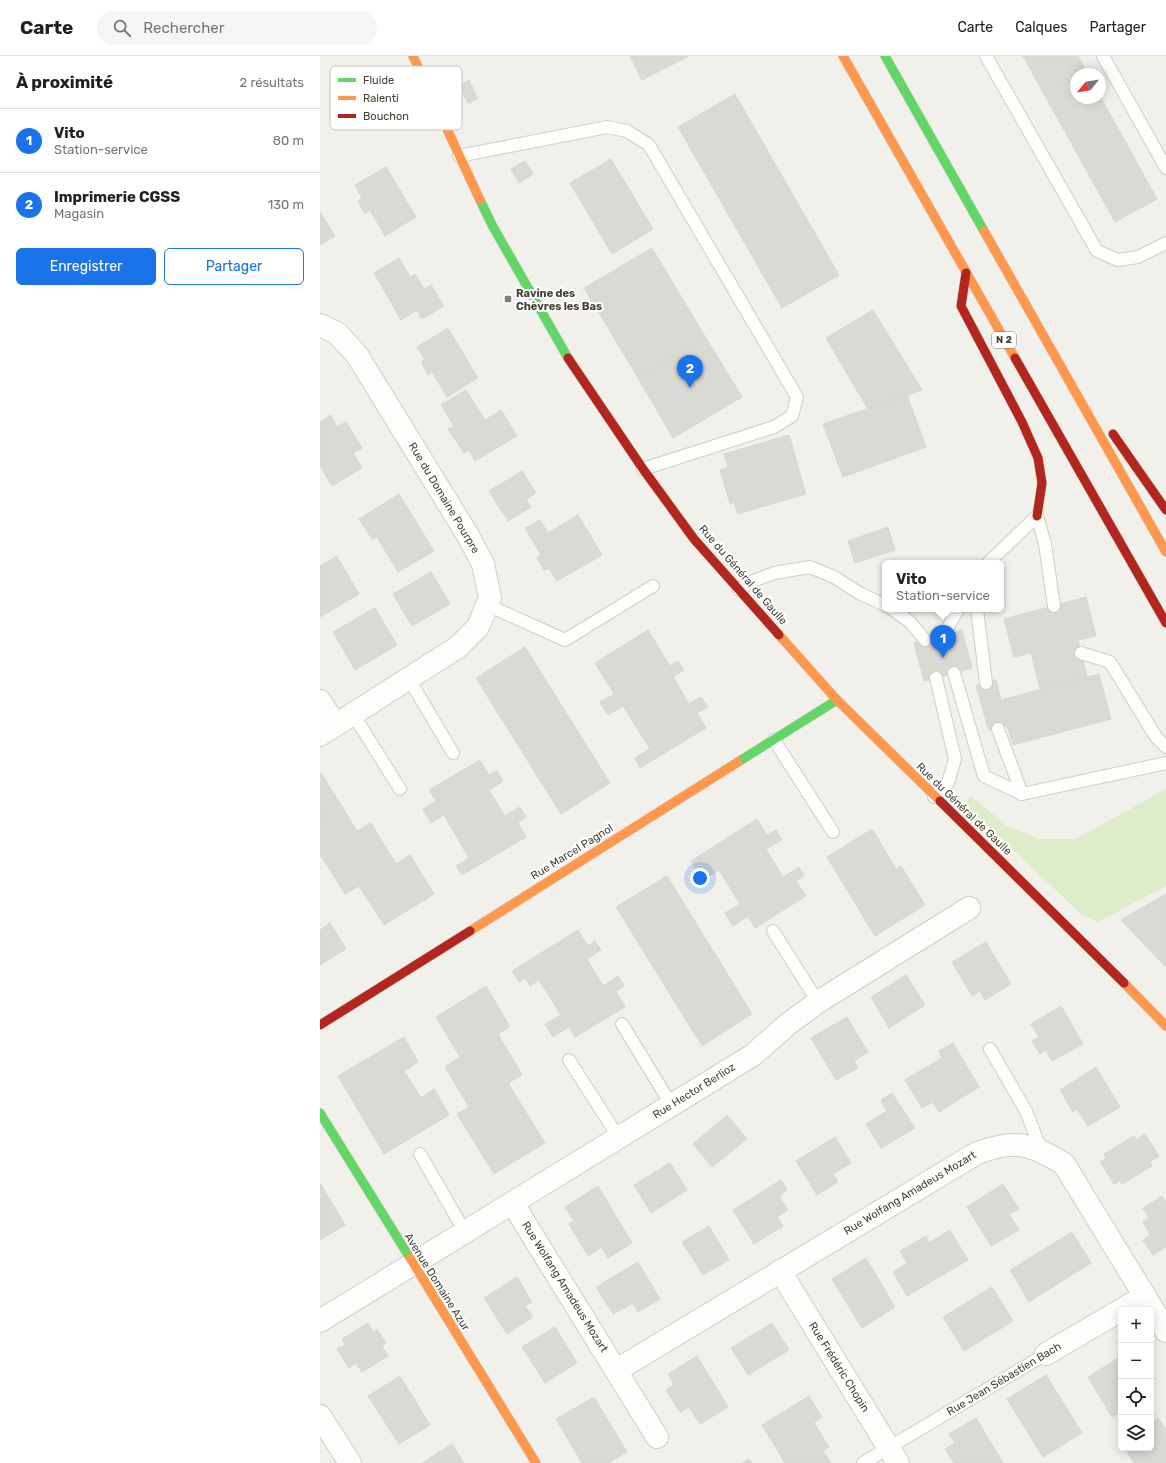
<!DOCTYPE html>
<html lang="fr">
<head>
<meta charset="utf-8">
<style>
	body { margin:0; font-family:Rubik,sans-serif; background:#f6f6f6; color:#202124 }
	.controls { position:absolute; right:12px; bottom:12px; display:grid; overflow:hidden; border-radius:6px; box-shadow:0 2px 10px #0003 }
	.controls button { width:36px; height:36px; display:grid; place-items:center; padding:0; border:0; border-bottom:1px solid #e0e0e0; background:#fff; color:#202124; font:20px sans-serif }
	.compass { position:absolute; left:750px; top:12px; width:36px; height:36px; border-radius:50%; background:#fff; box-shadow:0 2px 10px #0003; rotate:240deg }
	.you { position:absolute; left:380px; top:822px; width:14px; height:14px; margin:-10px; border:3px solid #fff; border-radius:50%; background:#1a73e8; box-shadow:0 0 0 6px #1a73e833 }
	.badge { display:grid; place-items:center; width:26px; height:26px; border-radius:50%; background:#1a73e8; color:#fff; font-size:13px; font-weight:700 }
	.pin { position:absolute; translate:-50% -33px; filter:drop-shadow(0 1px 2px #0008) }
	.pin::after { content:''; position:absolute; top:21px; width:14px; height:12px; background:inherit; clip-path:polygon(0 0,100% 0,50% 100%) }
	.popup { position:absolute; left:562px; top:504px; width:122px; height:52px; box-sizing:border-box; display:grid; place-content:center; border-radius:6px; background:#fff; filter:drop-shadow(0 1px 3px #0005); font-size:13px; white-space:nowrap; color:#757577 }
	.popup b { font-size:15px; color:#202124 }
	.popup::after { content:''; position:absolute; left:50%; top:100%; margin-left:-8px; border:8px solid transparent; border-top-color:#fff }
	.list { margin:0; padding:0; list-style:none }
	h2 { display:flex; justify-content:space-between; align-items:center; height:52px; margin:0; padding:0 16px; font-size:17px }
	h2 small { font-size:13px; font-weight:400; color:#757577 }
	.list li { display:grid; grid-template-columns:26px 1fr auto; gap:12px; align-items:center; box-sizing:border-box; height:64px; padding:0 16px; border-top:1px solid #e0e0e0 }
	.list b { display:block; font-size:15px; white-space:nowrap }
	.list p { margin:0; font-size:13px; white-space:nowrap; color:#757577 }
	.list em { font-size:13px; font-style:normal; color:#757577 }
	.actions { display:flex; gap:8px; padding:12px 16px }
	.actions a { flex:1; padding:9px 0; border:1px solid #1a73e8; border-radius:6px; text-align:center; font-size:14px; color:#1a73e8 }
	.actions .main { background:#1a73e8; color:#fff }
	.icon { flex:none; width:22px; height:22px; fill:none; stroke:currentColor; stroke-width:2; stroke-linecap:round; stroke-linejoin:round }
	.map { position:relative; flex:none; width:846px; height:1407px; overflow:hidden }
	header { display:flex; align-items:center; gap:24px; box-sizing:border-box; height:56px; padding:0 20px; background:#fff; border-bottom:1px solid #e0e0e0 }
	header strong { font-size:19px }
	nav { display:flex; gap:22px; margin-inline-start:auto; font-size:14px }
	.search { width:280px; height:36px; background:#f6f6f6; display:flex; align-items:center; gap:10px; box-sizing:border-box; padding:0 14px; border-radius:22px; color:#757577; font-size:15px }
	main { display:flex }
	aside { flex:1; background:#fff }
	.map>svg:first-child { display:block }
	.green { fill:#ddedca }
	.building { fill:#dbd9d3; stroke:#d9d7d1 }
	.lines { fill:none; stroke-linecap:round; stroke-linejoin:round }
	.lane-casing { stroke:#cfcdc8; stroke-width:14 }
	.street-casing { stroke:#cfcdc8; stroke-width:24 }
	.fast-casing { stroke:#d1cdc2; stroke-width:10 }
	.slow-casing { stroke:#d1cdc2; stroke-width:10 }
	.jam-casing { stroke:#d1cdc2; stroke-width:10 }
	.lane { stroke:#fdfdfc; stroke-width:12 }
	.street { stroke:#fdfdfc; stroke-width:22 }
	.fast { stroke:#63d668; stroke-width:9 }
	.slow { stroke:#ff974d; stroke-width:9 }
	.jam { stroke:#b3261e; stroke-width:9 }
	.poi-dot { fill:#837f75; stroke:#fff; stroke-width:1.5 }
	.labels { text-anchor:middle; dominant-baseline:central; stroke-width:4; stroke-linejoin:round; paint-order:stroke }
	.shield { fill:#fff; stroke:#7f7b72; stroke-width:1 }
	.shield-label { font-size:10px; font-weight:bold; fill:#484236 }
	.poi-label { font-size:11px; font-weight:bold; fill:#484236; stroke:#fff; text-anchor:start }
	.street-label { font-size:11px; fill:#484236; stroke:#fff }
	.key { fill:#fff; stroke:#c8c6c3; stroke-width:1 }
	.key-label { font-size:11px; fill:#484236 }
</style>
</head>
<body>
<header>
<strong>Carte</strong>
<div class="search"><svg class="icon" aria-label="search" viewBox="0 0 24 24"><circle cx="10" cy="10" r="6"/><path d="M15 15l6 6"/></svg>Rechercher</div>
<nav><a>Carte</a><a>Calques</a><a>Partager</a></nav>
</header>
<main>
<aside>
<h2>À proximité<small>2 résultats</small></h2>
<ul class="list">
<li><span class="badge">1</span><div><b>Vito</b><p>Station-service</p></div><em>80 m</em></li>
<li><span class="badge">2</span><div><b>Imprimerie CGSS</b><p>Magasin</p></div><em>130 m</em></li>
</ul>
<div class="actions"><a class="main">Enregistrer</a><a>Partager</a></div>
</aside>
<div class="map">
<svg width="846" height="1407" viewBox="0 0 846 1407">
	<rect width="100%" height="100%" fill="#f1f0eb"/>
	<path class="green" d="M846 733V830L778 866 761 858 647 750 648 743 650 739 687 770 720 783H756Z"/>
	<g class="building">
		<path d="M310 0H369L322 24Z"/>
		<path d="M703 0H758L768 18H756V42H780V40L837 143 795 166Z"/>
		<path d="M149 24 158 43 148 47 139 30Z"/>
		<path d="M415 38 519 219 462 252 358 71Z"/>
		<path d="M291 103 333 173 292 198 250 127Z"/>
		<path d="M205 105 213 118 199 127 191 113Z"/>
		<path d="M66 111 96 161 65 180 50 154 45 158 38 145 42 142 35 129Z"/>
		<path d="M0 156 15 180 0 189Z"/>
		<path d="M332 192 386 282 318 322 264 232Z"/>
		<path d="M79 202 90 221 95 218 104 233 111 229 124 250 102 263 97 254 81 264 54 217Z"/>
		<path d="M553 254 602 334 548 353 506 282Z"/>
		<path d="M128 272 158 322 127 341 112 316 108 319 101 306 105 304 97 291Z"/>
		<path d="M386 282 422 341 353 382 318 322Z"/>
		<path d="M146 334 165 364 181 354 197 380 155 405 149 394 144 397 128 373 134 370 121 349Z"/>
		<path d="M587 339 606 391 523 421 503 368Z"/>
		<path d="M11 359 17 371 26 366 42 392 33 397 42 412 12 430 0 410V366Z"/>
		<path d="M469 379 486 438 418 458 414 446 410 448 400 414 408 412 404 398Z"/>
		<path d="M202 415 216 437 206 443 211 451 188 465 169 435Z"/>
		<path d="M79 438 114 495 78 516 57 481 52 483 39 463Z"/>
		<path d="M258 459 282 499 237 525 229 512 224 514 217 502 221 499 205 472 220 464 228 477Z"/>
		<path d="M568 471 575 494 535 507 528 485Z"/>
		<path d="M17 500 39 538 0 561V510Z"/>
		<path d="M111 516 130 548 92 570 73 538Z"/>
		<path d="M766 541 776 580 758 584 767 621 720 633 711 597 694 601 684 563Z"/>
		<path d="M55 552 77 589 35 614 13 576Z"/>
		<path d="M328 574 350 610 358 605 364 614 353 621 369 648 381 641 388 651 377 657 386 672 320 712 315 702 330 693 303 650 288 659 280 646 294 638 275 607Z"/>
		<path d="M642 574 652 612 604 625 594 587Z"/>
		<path d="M205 591 290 727 241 758 156 622Z"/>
		<path d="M779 618 791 663 693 689 687 670 669 675 656 630 676 624 681 644Z"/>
		<path d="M160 704 169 719 177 715 183 725 169 734 185 760 200 751 206 761 198 767 206 781 142 819 136 810 149 802 124 759 111 767 103 753 116 745 109 734Z"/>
		<path d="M1 717 37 775 51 767 76 808 90 799 114 838 64 869 39 830 25 838 0 798Z"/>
		<path d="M437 763 447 779 456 774 462 784 446 793 463 821 479 811 484 820 476 825 486 840 435 872 428 860 413 870 405 857 420 848 399 814 389 820 384 812 378 816 371 805Z"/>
		<path d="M552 773 576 813 581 810 605 849 555 880 507 801Z"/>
		<path d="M347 820 432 958 382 990 296 851Z"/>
		<path d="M846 838V911L801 864Z"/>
		<path d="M10 867 26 893 0 909V874Z"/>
		<path d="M258 874 268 890 275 885 281 894 267 903 283 930 298 920 304 930 296 935 305 951 255 981 249 971 233 981 225 968 241 959 219 924 210 930 205 922 199 926 192 915Z"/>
		<path d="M666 886 691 928 665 944 660 935 652 940 632 906Z"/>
		<path d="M586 919 605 949 569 972 551 941Z"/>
		<path d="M166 930 190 971 178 978 202 1019 188 1027 225 1087 174 1118 137 1058 149 1051 125 1011 140 1001 116 961Z"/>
		<path d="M741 950 763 988 732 1005 726 994 720 998 712 985 719 981 711 968Z"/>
		<path d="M527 961 548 996 534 1005 538 1012 516 1024 491 982Z"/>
		<path d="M84 981 98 1006 84 1015 101 1042 114 1033 129 1059 64 1098 18 1020Z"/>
		<path d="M633 987 659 1031 619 1056 613 1046 602 1052 585 1024 622 1002 619 995Z"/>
		<path d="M776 1011 800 1051 768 1070 757 1053 753 1056 740 1034Z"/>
		<path d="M572 1037 595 1072 561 1092 546 1068 567 1055 561 1044Z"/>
		<path d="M407 1059 427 1083 392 1111 373 1088Z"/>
		<path d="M825 1078 839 1100 830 1106 832 1110 802 1128 800 1124 794 1128 780 1106 786 1102 784 1098 814 1080 816 1084Z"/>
		<path d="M515 1081 531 1107 513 1118 518 1126 497 1139 476 1105Z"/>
		<path d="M350 1107 367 1134 331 1157 314 1129Z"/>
		<path d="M461 1124 467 1134 459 1140 468 1154 457 1161 463 1170 434 1188 413 1154Z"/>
		<path d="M0 1127 25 1169 0 1184Z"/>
		<path d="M683 1128 699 1153 689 1158 699 1174 671 1190 647 1151Z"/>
		<path d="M278 1130 312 1187 288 1202 282 1191 268 1200 249 1168 254 1165 245 1151Z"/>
		<path d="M842 1140 846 1146V1191L833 1199 823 1184 830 1179 823 1166 829 1162 823 1152Z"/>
		<path d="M389 1170 409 1204 383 1219 362 1186Z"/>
		<path d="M630 1174 648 1204 587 1240 573 1216 587 1207 580 1195 606 1180 609 1187Z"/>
		<path d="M752 1176 771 1207 709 1246 690 1214Z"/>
		<path d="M546 1202 575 1251 542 1272 512 1223Z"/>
		<path d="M318 1206 340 1243 318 1256 313 1247 293 1258 276 1231Z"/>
		<path d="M197 1221 212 1246 205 1250 213 1261 187 1278 164 1242Z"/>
		<path d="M672 1231 693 1265 644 1295 623 1261Z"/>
		<path d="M48 1267 53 1276 57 1273 66 1287 62 1290 68 1300 42 1316 36 1307 29 1312 17 1293 25 1289 22 1283Z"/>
		<path d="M452 1267 469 1294 428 1319 411 1292Z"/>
		<path d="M235 1271 257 1307 225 1327 202 1291Z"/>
		<path d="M377 1300 408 1351 380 1368 369 1351 360 1356 346 1334 354 1329 348 1318Z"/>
		<path d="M800 1301 801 1341 796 1344 801 1352V1355L792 1361 768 1321Z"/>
		<path d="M726 1319 762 1377 723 1401 687 1343Z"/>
		<path d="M80 1320 110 1369 79 1388 48 1340Z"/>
		<path d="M489 1340 502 1361 494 1367 509 1391 503 1395 511 1407H465L442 1369Z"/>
		<path d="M274 1341 307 1396 288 1407H262L236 1363Z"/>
		<path d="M656 1362 683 1407H634L625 1393 635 1387 629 1378Z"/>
		<path d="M838 1362 846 1374V1407H814L805 1392H831V1367Z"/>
		<path d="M132 1388 144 1407H102Z"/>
		<path d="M429 1403 432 1407H423Z"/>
	</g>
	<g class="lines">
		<g class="lane-casing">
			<g id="lane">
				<path d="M666 0 777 195 798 204 818 201 846 187"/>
				<path d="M783 0 846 112"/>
				<path d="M139 100 287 71 307 75 329 89 477 341 472 360 454 371 323 413"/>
				<path d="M668 507 717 460 725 488 734 550"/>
				<path d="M419 534 433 525 454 517 490 511 514 521 539 537 565 549"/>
				<path d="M167 549 245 584 333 530"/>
				<path d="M572 553 590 566 605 584"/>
				<path d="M657 553 666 627"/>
				<path d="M624 579 638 553"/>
				<path d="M761 597 790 606 836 681 846 691"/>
				<path d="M634 617 664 720 702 738 846 707"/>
				<path d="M89 623 133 697"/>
				<path d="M33 658 80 733"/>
				<path d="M678 673 702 738"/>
				<path d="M454 684 513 776"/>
				<path d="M614 741 628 727 635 703 616 622"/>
				<path d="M453 875 498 946"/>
				<path d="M302 968 352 1050"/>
				<path d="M670 993 706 1055 721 1094"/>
				<path d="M249 1004 299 1082"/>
				<path d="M100 1098 145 1176"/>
				<path d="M543 1407 726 1298"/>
			</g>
		</g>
		<g class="street-casing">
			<g id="street">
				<path d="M0 269 17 277 37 299 147 478 163 508 170 542 158 571 138 591 0 679"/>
				<path d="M0 645 15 669"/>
				<path d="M193 1148 337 1381"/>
				<path d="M460 1215 578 1407"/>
				<path d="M0 1265 433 999 468 968 498 946 649 852"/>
				<path d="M726 1298 825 1240"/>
				<path d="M297 1314 657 1097C696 1083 709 1087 744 1108L846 1275"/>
				<path d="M0 1360 30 1407"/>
			</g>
		</g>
		<g class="fast-casing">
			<g id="fast">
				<path d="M565 0 664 175"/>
				<path d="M160 144 172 169 248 302"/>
				<path d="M418 706 517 644"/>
				<path d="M0 1057 90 1202"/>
			</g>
		</g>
		<g class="slow-casing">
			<g id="slow">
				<path d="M93 0 160 144"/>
				<path d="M523 0 695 302"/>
				<path d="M664 175 846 496"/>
				<path d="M459 579 517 644 620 745"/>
				<path d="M150 875 418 706"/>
				<path d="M804 927 846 970"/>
				<path d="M90 1202 216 1407"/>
			</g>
		</g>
		<g class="jam-casing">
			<g id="jam">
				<path d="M646 217 641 250 702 366 718 402 722 427 717 460"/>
				<path d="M248 302 323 413 374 483 459 579"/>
				<path d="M695 302 846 567"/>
				<path d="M793 378 846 454"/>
				<path d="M620 745 804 927"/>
				<path d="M0 969 150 875"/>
			</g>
		</g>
		<use href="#lane" class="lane"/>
		<use href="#street" class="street"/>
		<use href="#fast" class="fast"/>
		<use href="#slow" class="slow"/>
		<use href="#jam" class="jam"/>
	</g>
	<rect class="poi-dot" x="184" y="239" width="8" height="8" rx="2"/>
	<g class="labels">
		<rect class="shield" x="672" y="276" width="24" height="16" rx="3"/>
		<g class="shield-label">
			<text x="684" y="284">N 2</text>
		</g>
		<g class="poi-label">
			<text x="196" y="237">Ravine des<tspan x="196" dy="13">Chèvres les Bas</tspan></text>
		</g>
		<g class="street-label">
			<text transform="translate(124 442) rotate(59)">Rue du Domaine Pourpre</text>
			<text transform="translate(423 519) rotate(49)">Rue du Général de Gaulle</text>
			<text transform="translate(644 753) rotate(44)">Rue du Général de Gaulle</text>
			<text transform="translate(252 796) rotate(-32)">Rue Marcel Pagnol</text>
			<text transform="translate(374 1035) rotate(-32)">Rue Hector Berlioz</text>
			<text transform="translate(590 1137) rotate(-31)">Rue Wolfang Amadeus Mozart</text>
			<text transform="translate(117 1226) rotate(58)">Avenue Domaine Azur</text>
			<text transform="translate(245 1231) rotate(58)">Rue Wolfang Amadeus Mozart</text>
			<text transform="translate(519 1311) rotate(58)">Rue Frédéric Chopin</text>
			<text transform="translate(684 1323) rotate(-31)">Rue Jean Sébastien Bach</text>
		</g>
	</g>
	<rect x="10" y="10" width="132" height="64" rx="6" class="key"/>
	<rect x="18" y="22" width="18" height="4" fill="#63d668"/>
	<rect x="18" y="40" width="18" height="4" fill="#ff974d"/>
	<rect x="18" y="58" width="18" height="4" fill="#b3261e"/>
	<g class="key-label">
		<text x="43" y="28">Fluide</text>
		<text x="43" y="46">Ralenti</text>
		<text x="43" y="64">Bouchon</text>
	</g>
</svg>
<div class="controls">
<button>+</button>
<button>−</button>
<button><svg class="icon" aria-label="locate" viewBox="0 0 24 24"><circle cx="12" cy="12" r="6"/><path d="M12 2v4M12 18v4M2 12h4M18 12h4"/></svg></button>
<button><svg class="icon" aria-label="layers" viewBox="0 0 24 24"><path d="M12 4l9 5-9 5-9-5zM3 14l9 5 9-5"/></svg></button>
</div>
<svg class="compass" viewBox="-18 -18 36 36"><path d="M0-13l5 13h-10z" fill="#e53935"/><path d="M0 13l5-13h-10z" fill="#757577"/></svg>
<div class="you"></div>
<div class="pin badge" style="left:623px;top:602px">1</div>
<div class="popup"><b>Vito</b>Station-service</div>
<div class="pin badge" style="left:370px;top:332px">2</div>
</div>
</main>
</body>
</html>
